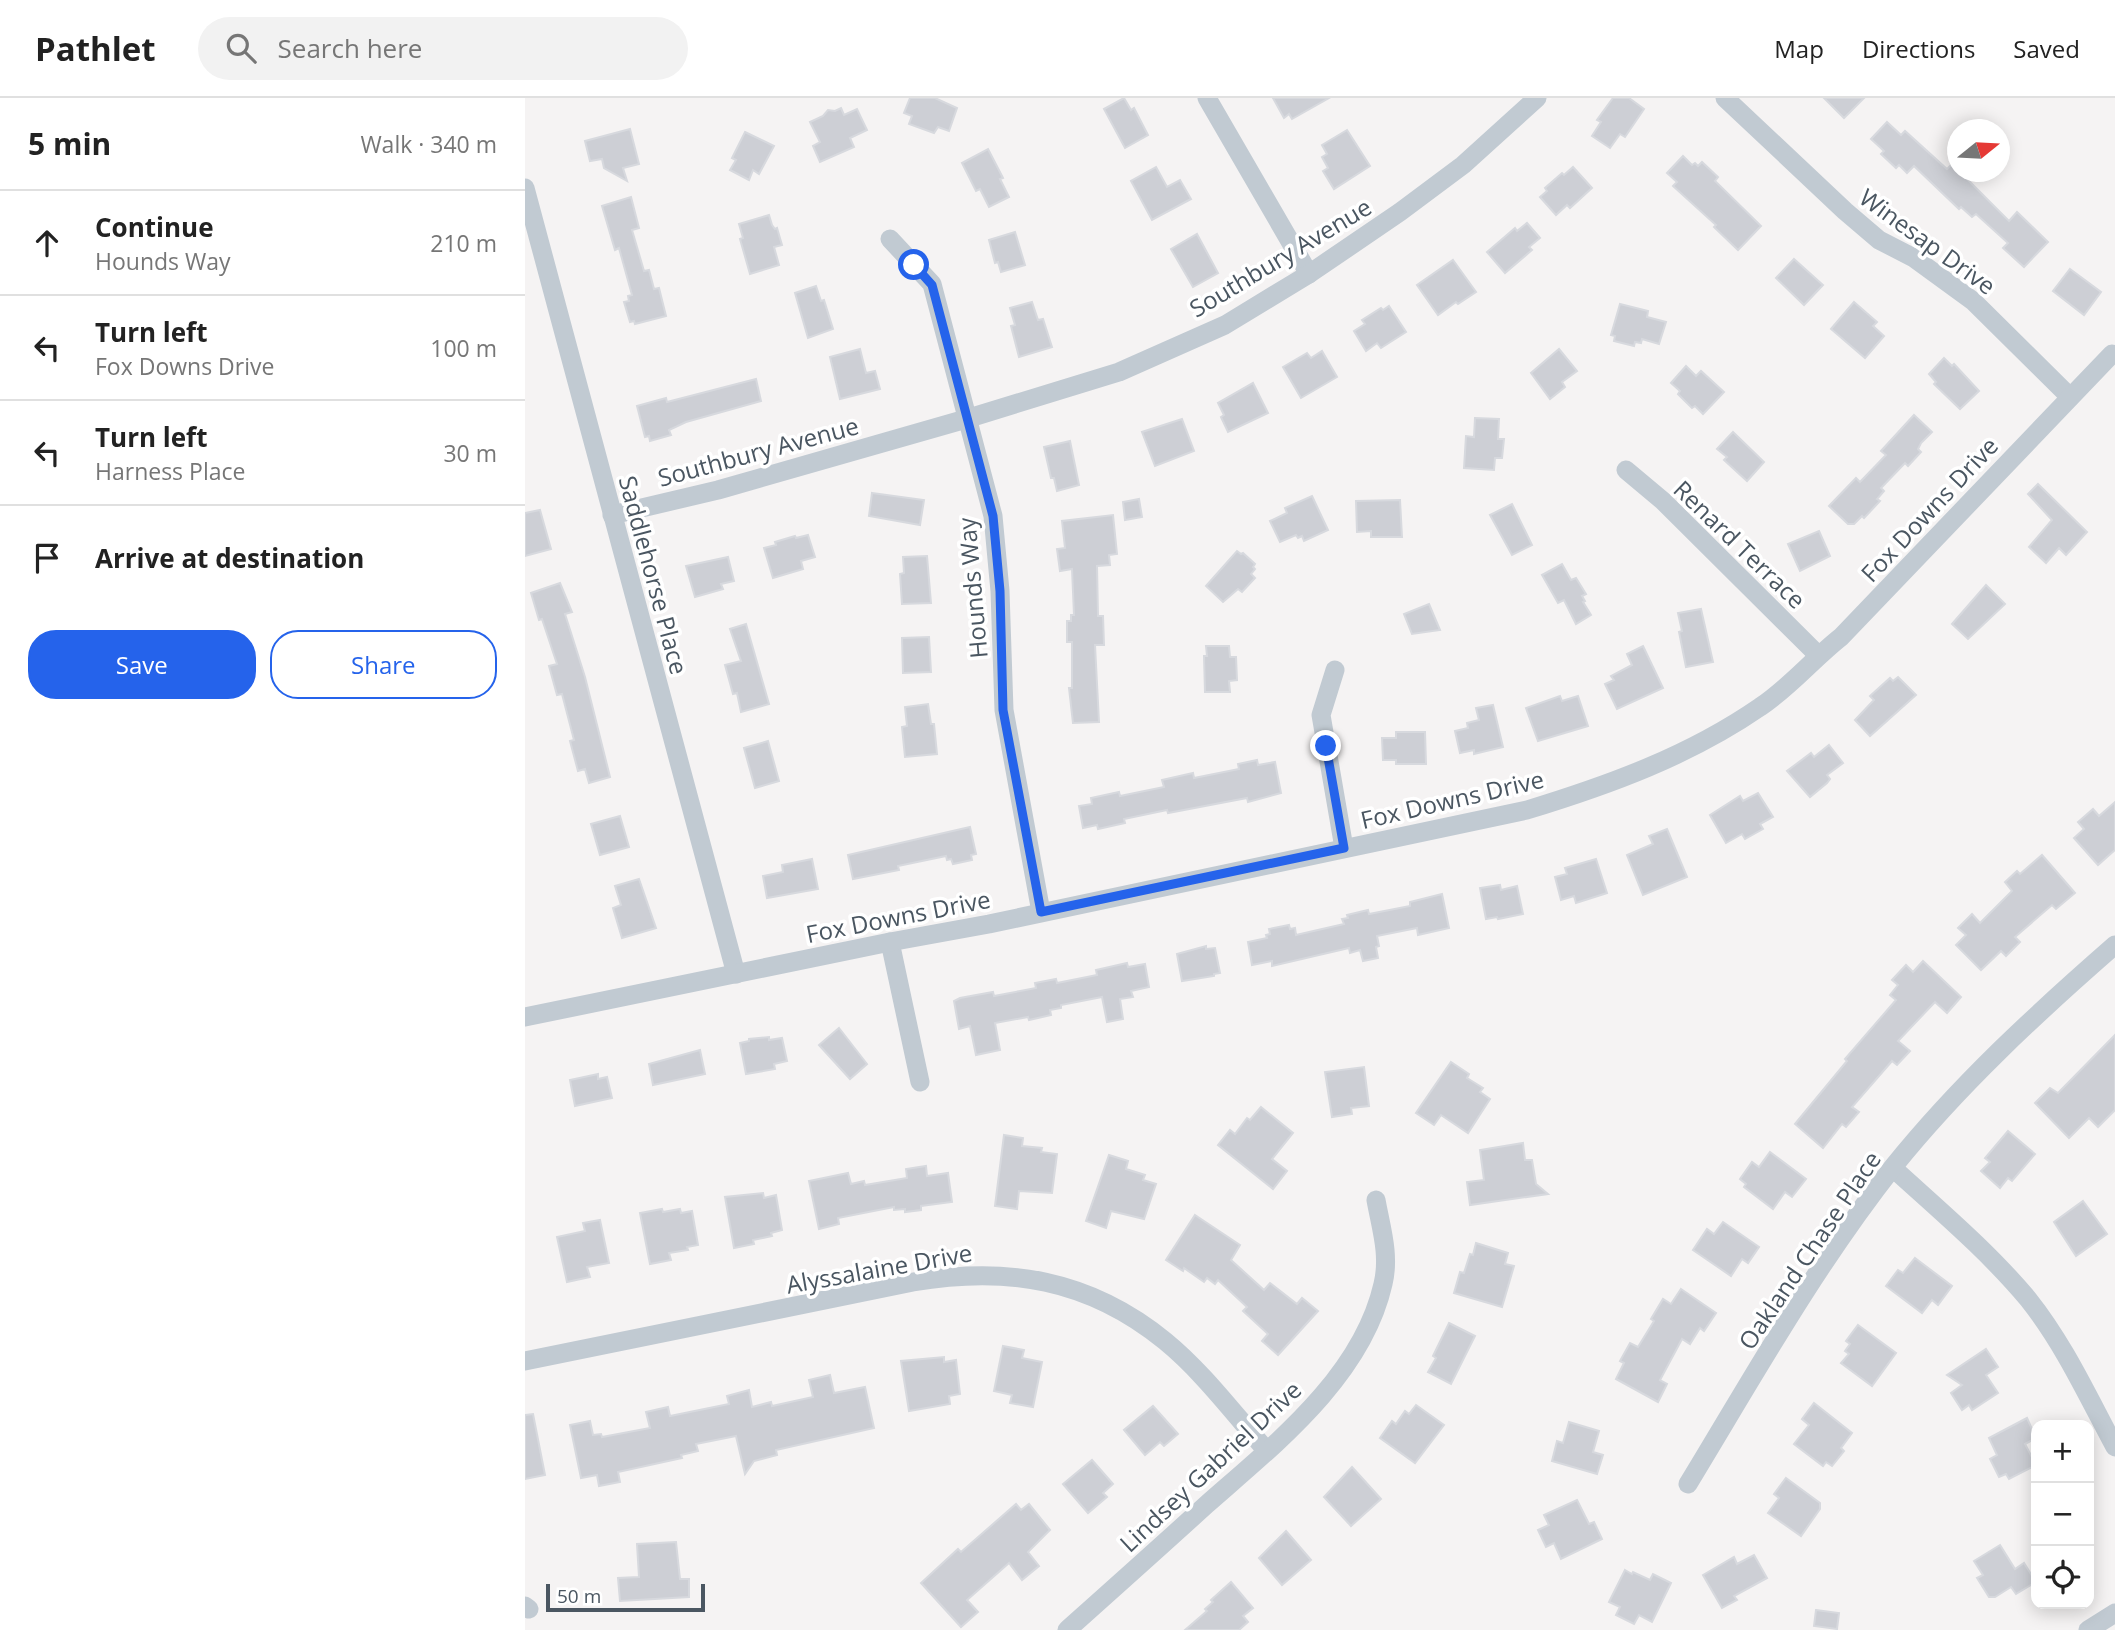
<!DOCTYPE html>
<html lang="en">
<head>
<meta charset="utf-8">
<style>
	body { margin:0; font-family:"Open Sans",sans-serif; background:#f2f2f2; color:#222 }
	.controls { position:absolute; right:21px; bottom:21px; display:grid; overflow:hidden; border-radius:14px; box-shadow:0 4px 18px #0003 }
	.controls button { width:63px; height:63px; display:grid; place-items:center; padding:0; border:0; border-bottom:2px solid #e0e0e0; background:#fff; color:#222; font:35px sans-serif }
	.compass { position:absolute; left:1422px; top:21px; width:63px; height:63px; border-radius:50%; background:#fff; box-shadow:0 4px 18px #0003; rotate:72deg }
	.scale { position:absolute; left:21px; bottom:18px; width:159px; box-sizing:border-box; padding-left:7px; border:4px solid #4a5661; border-top:0; font-size:19px; line-height:24px; white-space:nowrap; color:#4a5661; -webkit-text-stroke:5px #fff; paint-order:stroke }
	.stop { position:absolute; width:21px; height:21px; margin:-16px; border:5px solid #2563eb; border-radius:50%; background:#fff }
	.stop.end { background:#2563eb; border-color:#fff; box-shadow:0 2px 7px #0008 }
	.list { margin:0; padding:0; list-style:none }
	h2 { display:flex; justify-content:space-between; align-items:center; height:91px; margin:0; padding:0 28px; font-size:30px }
	h2 small { font-size:23px; font-weight:400; color:#767676 }
	.list li { display:grid; grid-template-columns:46px 1fr auto; gap:21px; align-items:center; box-sizing:border-box; height:105px; padding:0 28px; border-top:2px solid #e0e0e0 }
	.list b { display:block; font-size:26px; white-space:nowrap }
	.list p { margin:0; font-size:23px; white-space:nowrap; color:#767676 }
	.list em { font-size:23px; font-style:normal; color:#767676 }
	.actions { display:flex; gap:14px; padding:21px 28px }
	.actions a { flex:1; padding:16px 0; border:2px solid #2563eb; border-radius:28px; text-align:center; font-size:24px; color:#2563eb }
	.actions .main { background:#2563eb; color:#fff }
	.icon { flex:none; width:38px; height:38px; fill:none; stroke:currentColor; stroke-width:2; stroke-linecap:round; stroke-linejoin:round }
	.map { position:relative; flex:none; width:1590px; height:1532px; overflow:hidden }
	header { display:flex; align-items:center; gap:42px; box-sizing:border-box; height:98px; padding:0 35px; background:#fff; border-bottom:2px solid #e0e0e0 }
	header strong { font-size:33px }
	nav { display:flex; gap:38px; margin-inline-start:auto; font-size:24px }
	.search { width:490px; height:63px; background:#f2f2f2; display:flex; align-items:center; gap:18px; box-sizing:border-box; padding:0 24px; border-radius:38px; color:#767676; font-size:26px }
	main { display:flex }
	aside { flex:1; background:#fff }
	.map>svg:first-child { display:block }
	.building { fill:#cdcfd5; stroke:#d7d9de; stroke-width:2 }
	.lines { fill:none; stroke-linecap:round; stroke-linejoin:round }
	.street { stroke:#c1cad2; stroke-width:19 }
	.route { stroke:#2563eb; stroke-width:9 }
	.labels { text-anchor:middle; dominant-baseline:central; stroke-width:7; stroke-linejoin:round; paint-order:stroke }
	.street-label { font-size:24px; fill:#4a5661; stroke:#fff }
</style>
</head>
<body>
<header>
<strong>Pathlet</strong>
<div class="search"><svg class="icon" aria-label="search" viewBox="0 0 24 24"><circle cx="10" cy="10" r="6"/><path d="M15 15l6 6"/></svg>Search here</div>
<nav><a>Map</a><a>Directions</a><a>Saved</a></nav>
</header>
<main>
<aside>
<h2>5 min<small>Walk · 340 m</small></h2>
<ul class="list">
<li><svg class="icon" aria-label="ahead" viewBox="0 0 24 24"><path d="M12 20V5M6 11l6-6 6 6"/></svg><div><b>Continue</b><p>Hounds Way</p></div><em>210 m</em></li>
<li><svg class="icon" aria-label="left" viewBox="0 0 24 24"><path d="M17 20v-9H6M10 6l-5 5 5 5"/></svg><div><b>Turn left</b><p>Fox Downs Drive</p></div><em>100 m</em></li>
<li><svg class="icon" aria-label="left" viewBox="0 0 24 24"><path d="M17 20v-9H6M10 6l-5 5 5 5"/></svg><div><b>Turn left</b><p>Harness Place</p></div><em>30 m</em></li>
<li><svg class="icon" aria-label="arrive" viewBox="0 0 24 24"><path d="M6 21V4h12l-3 4 3 4H6"/></svg><div><b>Arrive at destination</b></div></li>
</ul>
<div class="actions"><a class="main">Save</a><a>Share</a></div>
</aside>
<div class="map">
<svg width="1590" height="1532" viewBox="0 0 1590 1532">
	<rect width="100%" height="100%" fill="#f5f3f3"/>
	<g class="building">
		<path d="M385 0H410L432 10 424 33 413 29 409 35 384 26 387 18 379 15Z"/>
		<path d="M599 0 606 12 609 10 623 37 600 50 579 11Z"/>
		<path d="M748 0H804L767 21 764 16 759 20Z"/>
		<path d="M1088 0H1104L1119 11 1100 39 1095 36 1085 50 1067 38 1076 24 1072 22Z"/>
		<path d="M1299 0H1339L1319 20Z"/>
		<path d="M316 10 319 17 332 11 342 32 325 40 329 49 295 64 288 48 295 44 285 24 298 18 303 12 310 13Z"/>
		<path d="M1362 24 1376 37 1380 33 1422 71 1427 66 1484 123 1492 114 1523 144 1499 169 1478 150 1483 145 1451 116 1447 119 1436 109 1434 111 1389 68 1382 75 1374 67 1371 70 1356 56 1359 53 1346 41Z"/>
		<path d="M105 31 114 66 98 70 102 83 79 70 77 61 65 63 60 43Z"/>
		<path d="M822 32 845 68 809 91 798 73 803 70 797 59 802 56 797 47Z"/>
		<path d="M220 34 249 48 234 76 228 72 224 82 205 72 211 62 207 60Z"/>
		<path d="M463 51 478 80 475 81 484 99 464 109 455 91 451 93 437 65Z"/>
		<path d="M1158 58 1167 67 1170 65 1173 68 1177 64 1193 79 1190 83 1236 128 1213 152 1189 129 1191 127 1148 88 1152 84 1142 75Z"/>
		<path d="M631 69 642 89 655 82 666 101 627 122 606 83Z"/>
		<path d="M1048 69 1067 90 1045 110 1042 107 1031 117 1015 99 1022 93 1020 90 1037 75 1039 77Z"/>
		<path d="M106 99 114 130 107 132 119 173 124 172 129 191 134 190 141 218 110 226 109 223 105 224 99 204 104 203 103 198 107 197 94 150 90 152 77 108Z"/>
		<path d="M244 117 247 127 250 131 252 130 257 147 249 149 254 167 225 176 215 141 218 140 214 126Z"/>
		<path d="M1002 125 1015 140 1004 149 1007 152 980 175 962 154 990 130 992 133Z"/>
		<path d="M490 134 500 167 476 174 473 164 470 165 464 142Z"/>
		<path d="M672 136 693 175 668 189 646 151Z"/>
		<path d="M1269 161 1298 187 1279 207 1251 180Z"/>
		<path d="M928 162 951 194 933 206 931 204 913 217 892 187Z"/>
		<path d="M1545 171 1576 194 1559 217 1528 193Z"/>
		<path d="M291 188 296 203 299 202 308 231 283 240 270 195Z"/>
		<path d="M507 204 513 222 518 221 527 249 494 259 486 228 490 227 485 210Z"/>
		<path d="M1329 204 1352 224 1348 228 1359 238 1340 260 1306 231Z"/>
		<path d="M1095 206 1123 213 1122 219 1141 224 1134 246 1117 241 1116 245 1110 244 1109 248 1089 243 1090 238 1086 237Z"/>
		<path d="M864 208 881 234 856 250 852 245 841 253 829 233 840 226 837 222 856 210 858 212Z"/>
		<path d="M335 251 341 275 350 273 355 291 315 301 305 259Z"/>
		<path d="M1034 251 1052 273 1037 284 1040 289 1025 301 1006 275Z"/>
		<path d="M797 253 812 279 776 300 758 269 782 255 786 260Z"/>
		<path d="M1419 260 1427 268 1429 266 1454 293 1435 311 1409 286 1411 284 1404 276Z"/>
		<path d="M1161 268 1171 278 1176 273 1199 294 1178 316 1170 308 1167 310 1153 296 1155 293 1146 285Z"/>
		<path d="M231 281 236 303 161 324 144 332 146 337 125 343 124 338 120 339 112 308 141 300 142 304Z"/>
		<path d="M728 285 743 315 703 334 696 319 699 317 693 305Z"/>
		<path d="M1389 317 1407 334 1396 345 1393 351 1396 354 1383 368 1380 365 1356 390 1359 393 1352 401 1355 403 1339 420 1337 418 1329 426H1323L1304 408 1331 380 1335 384 1361 357 1356 353Z"/>
		<path d="M950 320 974 321 973 341H979L977 360H970L969 372 939 370 941 338 949 339Z"/>
		<path d="M657 321 669 353 630 368 617 334Z"/>
		<path d="M1208 334 1239 364 1222 383 1199 362 1202 359 1192 351Z"/>
		<path d="M545 343 554 387 532 393 529 380H526L519 349Z"/>
		<path d="M1513 386 1562 434 1541 457 1534 450 1521 465 1504 449 1527 422 1503 396Z"/>
		<path d="M347 395 399 402 395 427 344 418Z"/>
		<path d="M787 398 803 432 779 443 777 438 773 440 771 437 755 444 745 423 762 415 760 410Z"/>
		<path d="M614 401 617 419 600 422 598 404Z"/>
		<path d="M875 402 877 439H846V433L832 434 831 403Z"/>
		<path d="M987 406 1007 447 987 457 965 417Z"/>
		<path d="M15 412 26 451 0 458V415Z"/>
		<path d="M588 417 592 456 584 457 585 467 572 468 573 518H578L579 547H570L574 624 548 625 544 590H547V544H542V523H546V517H549L547 471 535 473 532 451 540 450 537 423Z"/>
		<path d="M1294 433 1305 458 1275 473 1263 446Z"/>
		<path d="M283 437 290 459 276 463 278 471 248 480 239 450 251 447 250 444 270 438 271 440Z"/>
		<path d="M712 453 716 456 718 455 730 466 728 469 730 471 726 476 730 480 717 494 713 491 698 504 681 488Z"/>
		<path d="M402 458 406 505 377 506 375 476 379 475 378 459Z"/>
		<path d="M203 459 209 483 196 486 198 491 170 499 161 468Z"/>
		<path d="M1037 466 1046 482 1051 480 1061 496 1057 498 1060 503 1058 504 1066 517 1051 526 1039 502 1033 505 1017 477Z"/>
		<path d="M35 485 47 514 40 516 60 579 85 679 64 685 60 671 53 673 45 643 49 642 37 596 32 597 24 568 32 566 17 521 14 522 6 495Z"/>
		<path d="M1461 487 1480 506 1443 541 1427 526Z"/>
		<path d="M904 506 915 532 887 536 879 516Z"/>
		<path d="M1176 511 1188 564 1161 569 1154 534 1157 533 1153 515Z"/>
		<path d="M221 526 244 606 216 614 212 595 208 596 200 567 216 563 205 531Z"/>
		<path d="M404 539 406 574 378 575 377 540Z"/>
		<path d="M681 548H704L705 559H711L712 582 704 583 705 594H680L679 558H682Z"/>
		<path d="M1118 548 1138 590 1092 611 1080 586 1089 582 1086 578 1107 567 1102 556Z"/>
		<path d="M1373 579 1391 597 1345 638 1330 622 1349 602 1345 598 1365 580 1368 583Z"/>
		<path d="M1035 598 1037 603 1053 598 1063 628 1013 643 1001 610Z"/>
		<path d="M403 606 406 626H409L412 656 380 659 377 629 382 628 380 609Z"/>
		<path d="M968 607 978 649 949 656V652L935 655 930 633 943 630 942 625 954 622 951 610Z"/>
		<path d="M871 634H900L901 666H871V662H858L857 640H871Z"/>
		<path d="M243 643 254 683 230 690 219 650Z"/>
		<path d="M1304 647 1318 665 1302 677 1305 681 1302 685 1285 699 1262 673 1286 655 1289 659Z"/>
		<path d="M732 662 733 667 750 664 756 695 723 704 722 700 643 715 642 712 599 721 600 725 573 731 572 727 558 730 554 708 567 706 566 700 594 694 595 698 639 689 637 682 668 675 669 680 714 671 713 666Z"/>
		<path d="M1233 695 1248 719 1235 726 1238 731 1220 741 1217 736 1201 745 1185 717 1215 698 1218 703Z"/>
		<path d="M1590 704V752L1573 767 1549 740 1559 731 1553 724 1568 711 1574 718Z"/>
		<path d="M95 718 104 749 75 757 66 726Z"/>
		<path d="M445 729 451 756 446 757 447 762 428 766 426 761 422 762 421 758 373 768 374 772 328 781 323 757Z"/>
		<path d="M1142 731 1162 779 1118 797 1102 757 1128 746 1124 738Z"/>
		<path d="M1517 757 1550 795 1531 811 1527 807 1490 839 1495 844 1481 858 1476 853 1456 872 1431 847 1441 837 1433 830 1447 816 1455 825 1487 793 1480 784 1492 773 1495 776Z"/>
		<path d="M287 761 293 791 242 800 238 778 258 774 257 767Z"/>
		<path d="M1071 761 1082 795 1051 805 1049 798 1036 802 1030 779 1042 776 1040 770Z"/>
		<path d="M114 781 131 830 97 840 88 810 96 807 90 788Z"/>
		<path d="M975 787 976 792 992 788 998 816 973 821 972 819 961 821 955 790Z"/>
		<path d="M917 796 924 830 893 837 892 830 852 838 854 848 851 849 853 860 838 863 835 852 825 855 824 850 747 868V863L727 867 723 844 742 840 741 837 745 836 744 831 764 827 765 831 770 830 771 837 819 826 817 821 823 820 822 817 843 812 844 816 885 808V804Z"/>
		<path d="M681 848V851L690 850 695 875 689 876V878L657 883 652 856Z"/>
		<path d="M1398 863 1436 899 1422 915 1410 904 1373 943 1385 953 1372 967 1367 963 1327 1009 1334 1014 1321 1029 1317 1026 1298 1050 1270 1026 1322 963 1320 961 1371 902 1365 897 1373 887 1367 882 1381 867 1388 874Z"/>
		<path d="M602 865 603 869 620 866 624 889 606 893 608 899 595 901 598 921 582 924 577 899 536 907V910L525 912 526 917 504 922 503 919 470 925 475 952 451 957 445 928 434 931 429 903 435 900 468 894 469 898 511 890 510 885 531 881 532 885 572 877 571 872Z"/>
		<path d="M314 930 342 966 325 981 294 947Z"/>
		<path d="M1590 937V1012L1573 1029 1564 1020 1544 1040 1510 1005 1525 990 1533 995Z"/>
		<path d="M244 939V942L257 940 262 963 249 966 250 971 221 976 215 945 224 943V941Z"/>
		<path d="M175 952 180 976 128 987 124 966Z"/>
		<path d="M926 964 944 976 942 980 958 990 955 994 965 1001 943 1035 916 1017 909 1027 891 1015Z"/>
		<path d="M839 969 844 1008 826 1010 827 1016 807 1019 800 974Z"/>
		<path d="M73 976V981L82 979 87 1000 50 1008 45 982Z"/>
		<path d="M736 1009 768 1035 747 1061 762 1073 748 1091 693 1047 705 1032 710 1036 722 1020 725 1022Z"/>
		<path d="M1483 1033 1510 1056 1487 1083 1483 1080 1475 1090 1456 1073 1465 1064 1460 1060Z"/>
		<path d="M479 1037 498 1040 497 1048 517 1050 516 1054 532 1056 527 1095 494 1093 492 1111 470 1108Z"/>
		<path d="M998 1045 1000 1062H1007L1011 1086 1023 1096 945 1107 942 1084 959 1082 955 1052Z"/>
		<path d="M1245 1054 1281 1081 1267 1099 1260 1094 1248 1111 1219 1089 1221 1086 1215 1081 1227 1064 1234 1069Z"/>
		<path d="M584 1057 603 1063 601 1071 620 1077 618 1082 631 1086 619 1121 586 1113 581 1130 561 1123Z"/>
		<path d="M401 1068 402 1078 423 1075 427 1104 396 1108V1112L380 1114V1111L369 1112V1109L313 1120 314 1126 294 1131 284 1083 323 1075 326 1086 339 1083 340 1087 382 1080 381 1071Z"/>
		<path d="M238 1095 239 1100 251 1097 257 1132 246 1135 247 1138 228 1142 229 1146 209 1150 200 1099Z"/>
		<path d="M1558 1103 1582 1136 1551 1158 1529 1124Z"/>
		<path d="M137 1111 138 1114 155 1111 156 1115 167 1113 173 1147 162 1149 163 1152 144 1155 146 1162 125 1166 115 1115Z"/>
		<path d="M670 1117 715 1147 706 1162 739 1192 745 1185 772 1206 777 1200 793 1213 753 1257 737 1243 743 1236 718 1213 722 1209 693 1182 690 1186 682 1180 679 1184 659 1170 658 1173 641 1162Z"/>
		<path d="M75 1122 84 1165 62 1169 65 1179 42 1184 32 1139 60 1133 58 1125Z"/>
		<path d="M1198 1124 1234 1149 1223 1165 1217 1161 1206 1178 1168 1152 1182 1131 1189 1136Z"/>
		<path d="M951 1145 983 1155 980 1166 989 1168 977 1209 929 1195 935 1174 939 1175 945 1156 948 1157Z"/>
		<path d="M1390 1160 1427 1188 1413 1207 1407 1202 1397 1215 1361 1188 1373 1172 1378 1175Z"/>
		<path d="M1156 1191 1191 1215 1179 1233 1175 1230 1165 1246 1157 1241 1135 1282 1142 1286 1133 1304 1091 1281 1099 1265 1095 1263 1105 1245 1113 1249 1129 1223 1126 1221 1138 1201 1146 1206Z"/>
		<path d="M924 1225 950 1238 926 1286 903 1274 911 1260 908 1258Z"/>
		<path d="M1333 1227 1371 1255 1347 1288 1316 1265 1324 1256 1320 1253 1325 1246 1321 1243Z"/>
		<path d="M478 1248 499 1252 497 1260 517 1264 508 1309 485 1305 487 1297 469 1293Z"/>
		<path d="M1461 1251 1473 1269 1461 1277 1473 1295 1447 1312 1444 1307 1437 1312 1426 1295 1437 1287 1422 1277Z"/>
		<path d="M419 1259V1264L431 1262 435 1296 424 1298 425 1306 384 1313 376 1263Z"/>
		<path d="M305 1277 309 1295 340 1289 349 1330 251 1352 252 1357 229 1363 220 1376 211 1338 171 1346 173 1353 156 1357 157 1360 93 1374 95 1384 74 1388 72 1377 56 1380 45 1327 65 1323 68 1337 76 1336 77 1339 125 1330 121 1314 143 1309 145 1318 204 1306 202 1298 224 1292 227 1309 246 1304 247 1308 288 1299 284 1282Z"/>
		<path d="M1289 1305 1327 1335 1316 1350 1319 1353 1307 1368 1301 1364 1298 1368 1269 1346 1284 1327 1277 1321Z"/>
		<path d="M891 1307 919 1327 890 1365 855 1340 867 1323 871 1326 880 1313 884 1316Z"/>
		<path d="M628 1308 653 1336 639 1348 635 1344 620 1357 599 1332Z"/>
		<path d="M8 1316 20 1377 0 1381V1317Z"/>
		<path d="M1502 1320 1511 1340 1500 1346 1511 1367 1484 1381 1481 1376 1474 1379 1465 1361 1472 1357 1464 1340Z"/>
		<path d="M1044 1324 1074 1333 1068 1354 1078 1357 1072 1376 1027 1363 1032 1343 1038 1345Z"/>
		<path d="M567 1362 588 1386 578 1395 582 1399 563 1415 538 1386Z"/>
		<path d="M827 1369 856 1401 826 1428 799 1399Z"/>
		<path d="M1261 1380 1295 1405V1411L1276 1438 1243 1415 1254 1400 1249 1396Z"/>
		<path d="M1052 1402 1064 1426 1069 1424 1077 1441 1036 1461 1029 1445 1021 1449 1013 1432 1024 1427 1019 1417Z"/>
		<path d="M491 1406 496 1412 504 1406 525 1432 503 1454 514 1468 497 1482 484 1465 442 1502 453 1514 436 1529 396 1485 433 1451 436 1454Z"/>
		<path d="M761 1433 786 1462 757 1487 734 1460Z"/>
		<path d="M151 1444 155 1481H164V1499L95 1503 93 1480 114 1479 112 1446Z"/>
		<path d="M1475 1447 1490 1471 1499 1465 1511 1484 1491 1496 1486 1489 1470 1499H1464L1452 1480 1458 1477 1449 1463Z"/>
		<path d="M1229 1457 1242 1480 1209 1498 1212 1502 1197 1510 1178 1477 1209 1459 1212 1466Z"/>
		<path d="M1100 1472 1107 1476 1108 1474 1125 1482 1128 1476 1146 1485 1127 1524 1114 1517 1109 1526 1091 1517 1095 1509 1084 1504Z"/>
		<path d="M706 1484 728 1510 718 1518 723 1524 714 1532H660L682 1513 680 1511 688 1504 686 1502Z"/>
		<path d="M1291 1512 1314 1515 1312 1531 1289 1528Z"/>
	</g>
	<g class="lines">
		<g class="street">
			<path d="M682 0 784 176"/>
			<path d="M1200 0 1320 113 1354 142 1389 160 1448 203 1545 299"/>
			<path d="M0 90 211 876"/>
			<path d="M365 141 407 186 468 418 475 493 479 612 516 814"/>
			<path d="M1101 372 1138 403 1293 557"/>
			<path d="M87 417 193 392 441 321 594 274 700 227 784 176 875 114 938 67 1012 0"/>
			<path d="M810 572 796 617 819 750"/>
			<path d="M365 844 395 984"/>
			<path d="M0 919 365 844 464 826 1002 712C1084 687 1164 658 1235 609 1264 590 1288 561 1316 539L1587 256"/>
			<path d="M1368 1070C1414 1112 1463 1153 1503 1201 1539 1246 1563 1299 1590 1349"/>
			<path d="M0 1263 388 1184C482 1168 564 1181 640 1243 678 1274 709 1316 742 1353"/>
			<path d="M1163 1386C1228 1279 1290 1168 1368 1069 1434 987 1511 916 1590 847"/>
			<path d="M0 1508 4 1511"/>
			<path d="M542 1532C589 1490 635 1449 681 1407 749 1347 837 1279 858 1186 865 1157 856 1130 851 1102"/>
			<path d="M1563 1532 1590 1515"/>
		</g>
	</g>
	<g class="lines">
		<path class="route" d="M389 167 407 187 468 418 475 493 478 612 516 814 819 750 801 648"/>
	</g>
	<g class="labels">
		<g class="street-label">
			<text transform="translate(1403 143) rotate(36)">Winesap Drive</text>
			<text transform="translate(755 159) rotate(-31)">Southbury Avenue</text>
			<text transform="translate(233 353) rotate(-15)">Southbury Avenue</text>
			<text transform="translate(1404 411) rotate(-47)">Fox Downs Drive</text>
			<text transform="translate(1215 446) rotate(44)">Renard Terrace</text>
			<text transform="translate(129 477) rotate(75)">Saddlehorse Place</text>
			<text transform="translate(447 490) rotate(-95)">Hounds Way</text>
			<text transform="translate(927 701) rotate(-13)">Fox Downs Drive</text>
			<text transform="translate(373 818) rotate(-11)">Fox Downs Drive</text>
			<text transform="translate(1284 1152) rotate(-56)">Oakland Chase Place</text>
			<text transform="translate(354 1170) rotate(-10)">Alyssalaine Drive</text>
			<text transform="translate(685 1368) rotate(-43)">Lindsey Gabriel Drive</text>
		</g>
	</g>
</svg>
<div class="controls">
<button>+</button>
<button>−</button>
<button><svg class="icon" aria-label="locate" viewBox="0 0 24 24"><circle cx="12" cy="12" r="6"/><path d="M12 2v4M12 18v4M2 12h4M18 12h4"/></svg></button>
</div>
<svg class="compass" viewBox="-18 -18 36 36"><path d="M0-13l5 13h-10z" fill="#e53935"/><path d="M0 13l5-13h-10z" fill="#767676"/></svg>
<div class="scale">50 m</div>
<div class="stop" style="left:389px;top:167px"></div>
<div class="stop end" style="left:801px;top:648px"></div>
</div>
</main>
</body>
</html>
